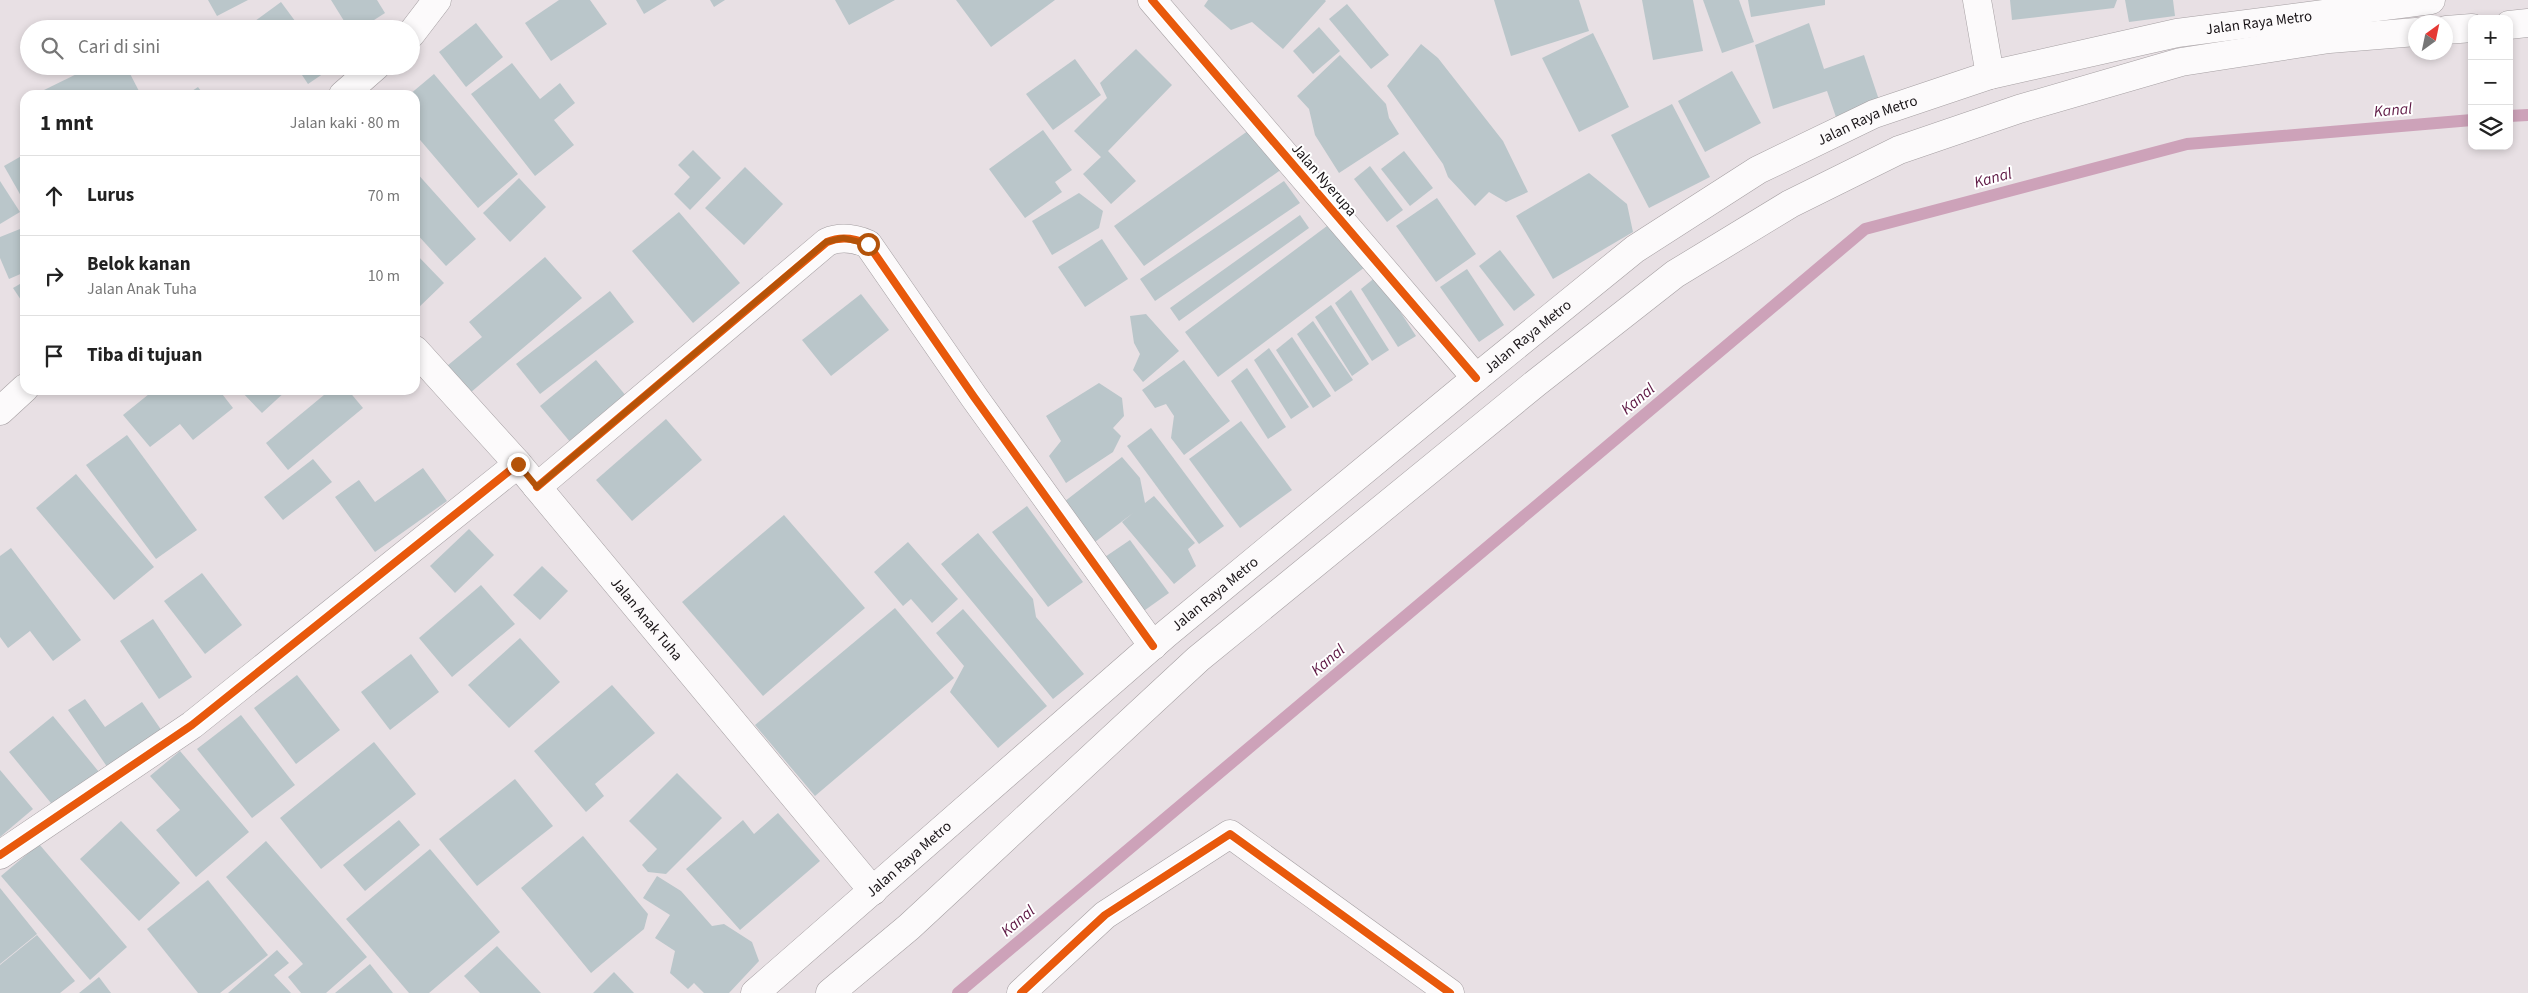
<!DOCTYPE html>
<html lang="id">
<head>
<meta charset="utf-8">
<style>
	body { margin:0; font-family:"Source Sans 3",sans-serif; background:#f2f2f2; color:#222 }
	.controls { position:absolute; right:15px; top:15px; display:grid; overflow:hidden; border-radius:10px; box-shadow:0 2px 8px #0003 }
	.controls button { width:45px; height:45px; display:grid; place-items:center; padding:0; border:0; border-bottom:1px solid #e0e0e0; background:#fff; color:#222; font:25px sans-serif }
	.compass { position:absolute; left:2408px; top:15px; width:45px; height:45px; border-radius:50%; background:#fff; box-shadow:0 2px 8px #0003; rotate:33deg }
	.stop { position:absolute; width:15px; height:15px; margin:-11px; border:4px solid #b45309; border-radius:50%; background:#fff }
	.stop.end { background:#b45309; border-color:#fff; box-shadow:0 1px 5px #0008 }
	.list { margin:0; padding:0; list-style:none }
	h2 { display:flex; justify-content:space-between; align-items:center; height:65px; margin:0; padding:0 20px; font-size:21px }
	h2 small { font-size:16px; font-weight:400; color:#767676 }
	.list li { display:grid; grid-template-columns:32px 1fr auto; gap:15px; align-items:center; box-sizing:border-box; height:80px; padding:0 20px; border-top:1px solid #e0e0e0 }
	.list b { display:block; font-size:19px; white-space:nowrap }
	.list p { margin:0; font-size:16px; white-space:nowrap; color:#767676 }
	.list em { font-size:16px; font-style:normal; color:#767676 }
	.icon { flex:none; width:28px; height:28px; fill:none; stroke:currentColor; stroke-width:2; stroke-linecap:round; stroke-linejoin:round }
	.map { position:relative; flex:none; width:2528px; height:993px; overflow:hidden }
	.search { position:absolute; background:#fff; box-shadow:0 2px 8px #0003; left:20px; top:20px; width:400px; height:55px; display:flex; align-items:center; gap:12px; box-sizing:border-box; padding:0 18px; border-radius:28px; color:#767676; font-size:19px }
	.panel { position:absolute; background:#fff; box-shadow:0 2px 8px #0003; left:20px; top:90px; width:400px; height:305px; border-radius:15px }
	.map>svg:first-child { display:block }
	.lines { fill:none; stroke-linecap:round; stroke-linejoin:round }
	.stream { stroke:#cda2b9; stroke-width:12 }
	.building { fill:#bac6ca }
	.street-casing { stroke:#a59fa2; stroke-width:29 }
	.highway-casing { stroke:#a59fa2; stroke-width:29 }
	.street { stroke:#fcfafb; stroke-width:28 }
	.highway { stroke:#fcfafb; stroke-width:28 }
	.cycleway-casing { stroke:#fff; stroke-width:11 }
	.cycleway { stroke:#e8590c; stroke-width:8 }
	.route { stroke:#b45309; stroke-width:6 }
	.labels { text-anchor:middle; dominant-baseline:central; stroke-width:4; stroke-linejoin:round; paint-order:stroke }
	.street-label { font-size:15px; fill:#191417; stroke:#fff }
	.water-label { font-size:16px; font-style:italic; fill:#601b46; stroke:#fff }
</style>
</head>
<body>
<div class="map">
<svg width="2528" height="993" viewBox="0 0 2528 993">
	<rect width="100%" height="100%" fill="#e8e0e4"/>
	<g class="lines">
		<g class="stream">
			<path d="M2509 116 2528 115"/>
			<path d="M958 993 1865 229 2187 144 2472 120"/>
		</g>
	</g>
	<g class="building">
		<path d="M208 0H248L217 16Z"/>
		<path d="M331 0H377L385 13 360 29H349Z"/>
		<path d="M559 0H590L607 24 551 61 525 23Z"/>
		<path d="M636 0H667L644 14Z"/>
		<path d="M710 0H725L714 7Z"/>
		<path d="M835 0H895L849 25Z"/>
		<path d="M956 0H1055L991 47Z"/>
		<path d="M1208 0H1325L1326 1 1283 49 1252 22 1231 30 1204 6Z"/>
		<path d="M1494 0H1579L1589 31 1511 56Z"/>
		<path d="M1642 0H1693L1703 51 1653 60Z"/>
		<path d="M1703 0H1739L1754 42 1722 53Z"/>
		<path d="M1748 0H1825V5L1751 17Z"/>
		<path d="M2010 0H2117L2114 8 2012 20Z"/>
		<path d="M2125 0H2173L2175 16 2129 22Z"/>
		<path d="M281 2 301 29H244Z"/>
		<path d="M1347 4 1389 55 1371 69 1329 19Z"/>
		<path d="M476 23 503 57 466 87 439 52Z"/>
		<path d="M1809 23 1824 69 1864 55 1881 106 1837 120 1827 91 1773 109 1755 45Z"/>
		<path d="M1319 27 1340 51 1313 74 1293 51Z"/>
		<path d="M1593 33 1629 107 1579 132 1542 58Z"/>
		<path d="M1421 44 1438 58 1503 141 1528 192 1506 202 1489 192 1475 206 1448 177 1443 164 1387 86Z"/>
		<path d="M1136 49 1172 85 1108 151 1136 181 1111 204 1083 174 1101 157 1074 131 1107 98 1100 83Z"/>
		<path d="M1340 55 1386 104 1389 118 1399 134 1339 173 1315 135 1309 109 1297 96Z"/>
		<path d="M1075 59 1101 95 1053 130 1026 94Z"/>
		<path d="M512 63 540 99 560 83 575 103 554 120 574 145 535 176 471 94Z"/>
		<path d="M93 66H126L141 95H44L42 91Z"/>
		<path d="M296 66H328L330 69 308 84Z"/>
		<path d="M1732 71 1761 123 1705 152 1678 101Z"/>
		<path d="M434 74 518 174 478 208 415 134V95H409Z"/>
		<path d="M198 87 204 95H186Z"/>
		<path d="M1672 104 1710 177 1649 208 1611 135Z"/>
		<path d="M1252 128 1282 169 1144 266 1114 226Z"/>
		<path d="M1043 130 1072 170 1055 182 1062 192 1025 218 989 169Z"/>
		<path d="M693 150 721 178 690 210 674 194 690 177 678 165Z"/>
		<path d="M1404 151 1433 188 1410 206 1381 169Z"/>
		<path d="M25 154V203L4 166Z"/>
		<path d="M1370 166 1403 210 1387 222 1354 179Z"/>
		<path d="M745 167 783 204 744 245 705 208Z"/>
		<path d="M415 171 476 239 446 266 415 232Z"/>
		<path d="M1589 173 1627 204 1633 232 1553 279 1516 216Z"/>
		<path d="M519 178 546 207 510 242 483 213Z"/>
		<path d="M0 181 20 212 0 224Z"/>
		<path d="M1284 181 1300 203 1155 301 1140 279Z"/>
		<path d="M1079 193 1103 211 1099 228 1052 255 1032 221Z"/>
		<path d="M1437 198 1476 254 1436 282 1396 226Z"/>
		<path d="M679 212 740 283 693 323 632 251Z"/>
		<path d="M1300 215 1309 228 1179 321 1170 308Z"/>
		<path d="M1335 220 1369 264 1218 377 1185 332Z"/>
		<path d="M25 227V272L9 279 0 258V237Z"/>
		<path d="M1102 239 1128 279 1085 307 1058 267Z"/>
		<path d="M1500 250 1535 295 1514 311 1479 266Z"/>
		<path d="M415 253 444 283 415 311Z"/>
		<path d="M545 257 582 298 470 393 447 366 482 337 469 322Z"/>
		<path d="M1467 269 1504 325 1479 342 1440 287Z"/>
		<path d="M1377 276 1416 336 1398 347 1361 289Z"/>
		<path d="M25 281V306L13 288Z"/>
		<path d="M1351 290 1389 350 1372 361 1335 303Z"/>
		<path d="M610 291 634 322 540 394 516 364Z"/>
		<path d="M861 294 889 330 831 376 802 340Z"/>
		<path d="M1331 305 1369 364 1352 376 1315 317Z"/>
		<path d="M1146 314 1179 351 1143 382 1133 370 1140 354 1134 343 1130 316Z"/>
		<path d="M1313 321 1353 380 1335 392 1297 334Z"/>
		<path d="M1292 337 1331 396 1313 408 1276 350Z"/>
		<path d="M1269 348 1309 407 1291 419 1254 360Z"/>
		<path d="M596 360 627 397 571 443 540 406Z"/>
		<path d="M1184 360 1230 421 1184 455 1171 438 1174 416 1166 404 1155 408 1142 390Z"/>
		<path d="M1247 368 1286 427 1268 439 1231 381Z"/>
		<path d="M1099 383 1122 398 1124 416 1113 428 1121 436 1113 452 1066 483 1049 456 1061 441 1046 416Z"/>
		<path d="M154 390H219L233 408 193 440 180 424 150 447 123 415Z"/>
		<path d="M240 390H287L262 413Z"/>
		<path d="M330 390H348L363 408 288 470 266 443Z"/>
		<path d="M666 419 702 460 632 521 596 480Z"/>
		<path d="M1241 421 1292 490 1240 528 1189 459Z"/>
		<path d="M1151 428 1224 526 1199 544 1127 446Z"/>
		<path d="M127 435 197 530 156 559 86 465Z"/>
		<path d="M1122 457 1140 478 1145 503 1154 496 1195 543 1188 549 1196 566 1174 584 1122 522 1133 513 1091 545 1060 505Z"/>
		<path d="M313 459 332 482 283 520 264 497Z"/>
		<path d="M423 468 447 501 375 552 335 497 359 480 375 502Z"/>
		<path d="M76 474 154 567 114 600 36 508Z"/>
		<path d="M1027 506 1083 582 1048 607 992 532Z"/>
		<path d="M784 515 865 608 763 696 682 602Z"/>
		<path d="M469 529 494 555 455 593 430 566Z"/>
		<path d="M978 533 1033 599 1036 617 1084 674 1053 699 941 564Z"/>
		<path d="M1130 540 1169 593 1138 615 1099 561Z"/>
		<path d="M908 542 958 599 932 623 911 599 903 606 874 572Z"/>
		<path d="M11 548 81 640 53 661 30 631 8 648 0 637V556Z"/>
		<path d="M542 566 568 591 540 620 513 595Z"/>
		<path d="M202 573 242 625 205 654 164 601Z"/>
		<path d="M481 585 515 624 452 677 419 638Z"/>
		<path d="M895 608 954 678 815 796 755 725Z"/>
		<path d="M963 609 1047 706 998 748 950 692 964 666 936 633Z"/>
		<path d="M153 619 192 677 159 699 120 641Z"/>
		<path d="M520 638 560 682 509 728 468 685Z"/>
		<path d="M411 654 439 692 390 730 361 692Z"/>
		<path d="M297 675 340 730 296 764 254 708Z"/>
		<path d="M612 685 655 733 595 784 604 796 586 812 534 751Z"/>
		<path d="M85 699 105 727 142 702 164 734 110 771 68 710Z"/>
		<path d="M241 715 295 785 252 818 197 749Z"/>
		<path d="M53 716 99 772 55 808 9 752Z"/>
		<path d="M374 742 416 794 321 869 280 818Z"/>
		<path d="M180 751 249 832 196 877 156 830 180 810 150 776Z"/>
		<path d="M0 770 33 809 0 837Z"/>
		<path d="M677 773 722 818 666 874 648 872 642 865 657 849 629 821Z"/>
		<path d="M515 779 553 826 477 886 439 839Z"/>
		<path d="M778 813 820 861 740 930 686 869 743 820 754 834Z"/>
		<path d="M399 820 420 845 365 891 343 865Z"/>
		<path d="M121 821 180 883 139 921 80 859Z"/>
		<path d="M583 836 648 914 644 929 591 973 521 888Z"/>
		<path d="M266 841 367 957 326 993H301L288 977 303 964 226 877Z"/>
		<path d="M39 844 127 947 90 980 1 876Z"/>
		<path d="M430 849 500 932 429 993H409L346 919Z"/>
		<path d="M657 876 681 891 712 926 724 924 752 942 759 961 729 993H704L694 983 688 989 670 973 675 951 655 938 670 915 643 898Z"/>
		<path d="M208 880 268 955 220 993H198L147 929Z"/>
		<path d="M0 888 37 934 0 964Z"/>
		<path d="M37 935 75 981 60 993H0V965Z"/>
		<path d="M497 946 541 993H480L464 976Z"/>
		<path d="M277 950 289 963 274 975 291 993H228Z"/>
		<path d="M370 964 393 993H335Z"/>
		<path d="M614 972 634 993H593Z"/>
		<path d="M99 977 111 993H79Z"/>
	</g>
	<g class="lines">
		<g class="street-casing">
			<g id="street">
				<path d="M1152 0 1476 378"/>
				<path d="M1977 0 1990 75"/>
				<path d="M411 34 437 0"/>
				<path d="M343 95 376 66"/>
				<path id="s1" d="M415 350 518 464 873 891"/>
				<path d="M0 411 25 388"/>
				<path d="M537 487 827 242C841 236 854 238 868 244L974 397 1153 646"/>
				<path d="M0 855 192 725 518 464"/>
				<path d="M1021 993 1105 915 1230 834 1450 993"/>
			</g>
		</g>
		<g class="highway-casing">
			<g id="highway">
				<path d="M2509 25 2528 23"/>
				<path d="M2446 30 2472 28"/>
				<path id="s2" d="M755 993 1166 634 1476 378 1635 249 1758 170 1874 114 1990 75 2177 33 2431 0"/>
				<path d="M830 993 909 927 1198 659 1536 383 1675 274 1790 204 1899 150 2019 109 2181 62 2329 39 2416 32"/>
			</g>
		</g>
		<use href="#street" class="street"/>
		<use href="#highway" class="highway"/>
		<g class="cycleway-casing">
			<g id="cycleway">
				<path d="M1152 0 1476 378"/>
				<path d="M537 487 827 242C841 236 854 238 868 244L974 397 1153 646"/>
				<path d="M0 855 192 725 518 464"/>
				<path d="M1021 993 1105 915 1230 834 1450 993"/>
			</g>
		</g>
		<use href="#cycleway" class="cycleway"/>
	</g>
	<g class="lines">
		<path class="route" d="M518 464 537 487 826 242 843 238 868 244"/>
	</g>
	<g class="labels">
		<g class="street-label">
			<text stroke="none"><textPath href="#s2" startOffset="1824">Jalan Raya Metro</textPath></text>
			<text stroke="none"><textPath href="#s2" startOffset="1419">Jalan Raya Metro</textPath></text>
			<text transform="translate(1324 180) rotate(49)">Jalan Nyerupa</text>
			<text stroke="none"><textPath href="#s2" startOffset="1014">Jalan Raya Metro</textPath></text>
			<text stroke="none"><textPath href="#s2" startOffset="609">Jalan Raya Metro</textPath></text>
			<text stroke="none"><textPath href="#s1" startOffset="355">Jalan Anak Tuha</textPath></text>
			<text stroke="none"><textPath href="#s2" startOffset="204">Jalan Raya Metro</textPath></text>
		</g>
		<g class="water-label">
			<text transform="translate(2393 110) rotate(-5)">Kanal</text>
			<text transform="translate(1993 178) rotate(-15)">Kanal</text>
			<text transform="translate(1638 399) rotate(-40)">Kanal</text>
			<text transform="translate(1328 660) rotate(-40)">Kanal</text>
			<text transform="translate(1018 921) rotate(-40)">Kanal</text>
		</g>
	</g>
</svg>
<div class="controls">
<button>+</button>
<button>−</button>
<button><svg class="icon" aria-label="layers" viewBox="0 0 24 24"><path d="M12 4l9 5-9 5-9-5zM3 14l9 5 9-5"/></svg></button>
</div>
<svg class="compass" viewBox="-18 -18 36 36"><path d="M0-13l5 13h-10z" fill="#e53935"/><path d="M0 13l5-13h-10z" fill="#767676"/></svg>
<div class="stop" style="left:868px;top:244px"></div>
<div class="stop end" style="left:518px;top:464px"></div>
<div class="search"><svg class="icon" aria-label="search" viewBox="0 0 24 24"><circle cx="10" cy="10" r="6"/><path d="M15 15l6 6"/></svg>Cari di sini</div>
<section class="panel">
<h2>1 mnt<small>Jalan kaki · 80 m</small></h2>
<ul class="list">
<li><svg class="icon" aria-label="ahead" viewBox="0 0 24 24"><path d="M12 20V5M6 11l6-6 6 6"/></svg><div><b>Lurus</b></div><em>70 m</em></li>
<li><svg class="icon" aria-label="right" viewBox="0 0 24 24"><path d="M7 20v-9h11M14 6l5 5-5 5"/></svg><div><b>Belok kanan</b><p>Jalan Anak Tuha</p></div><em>10 m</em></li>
<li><svg class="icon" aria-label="arrive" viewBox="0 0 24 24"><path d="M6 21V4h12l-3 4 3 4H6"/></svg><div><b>Tiba di tujuan</b></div></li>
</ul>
</section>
</div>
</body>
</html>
